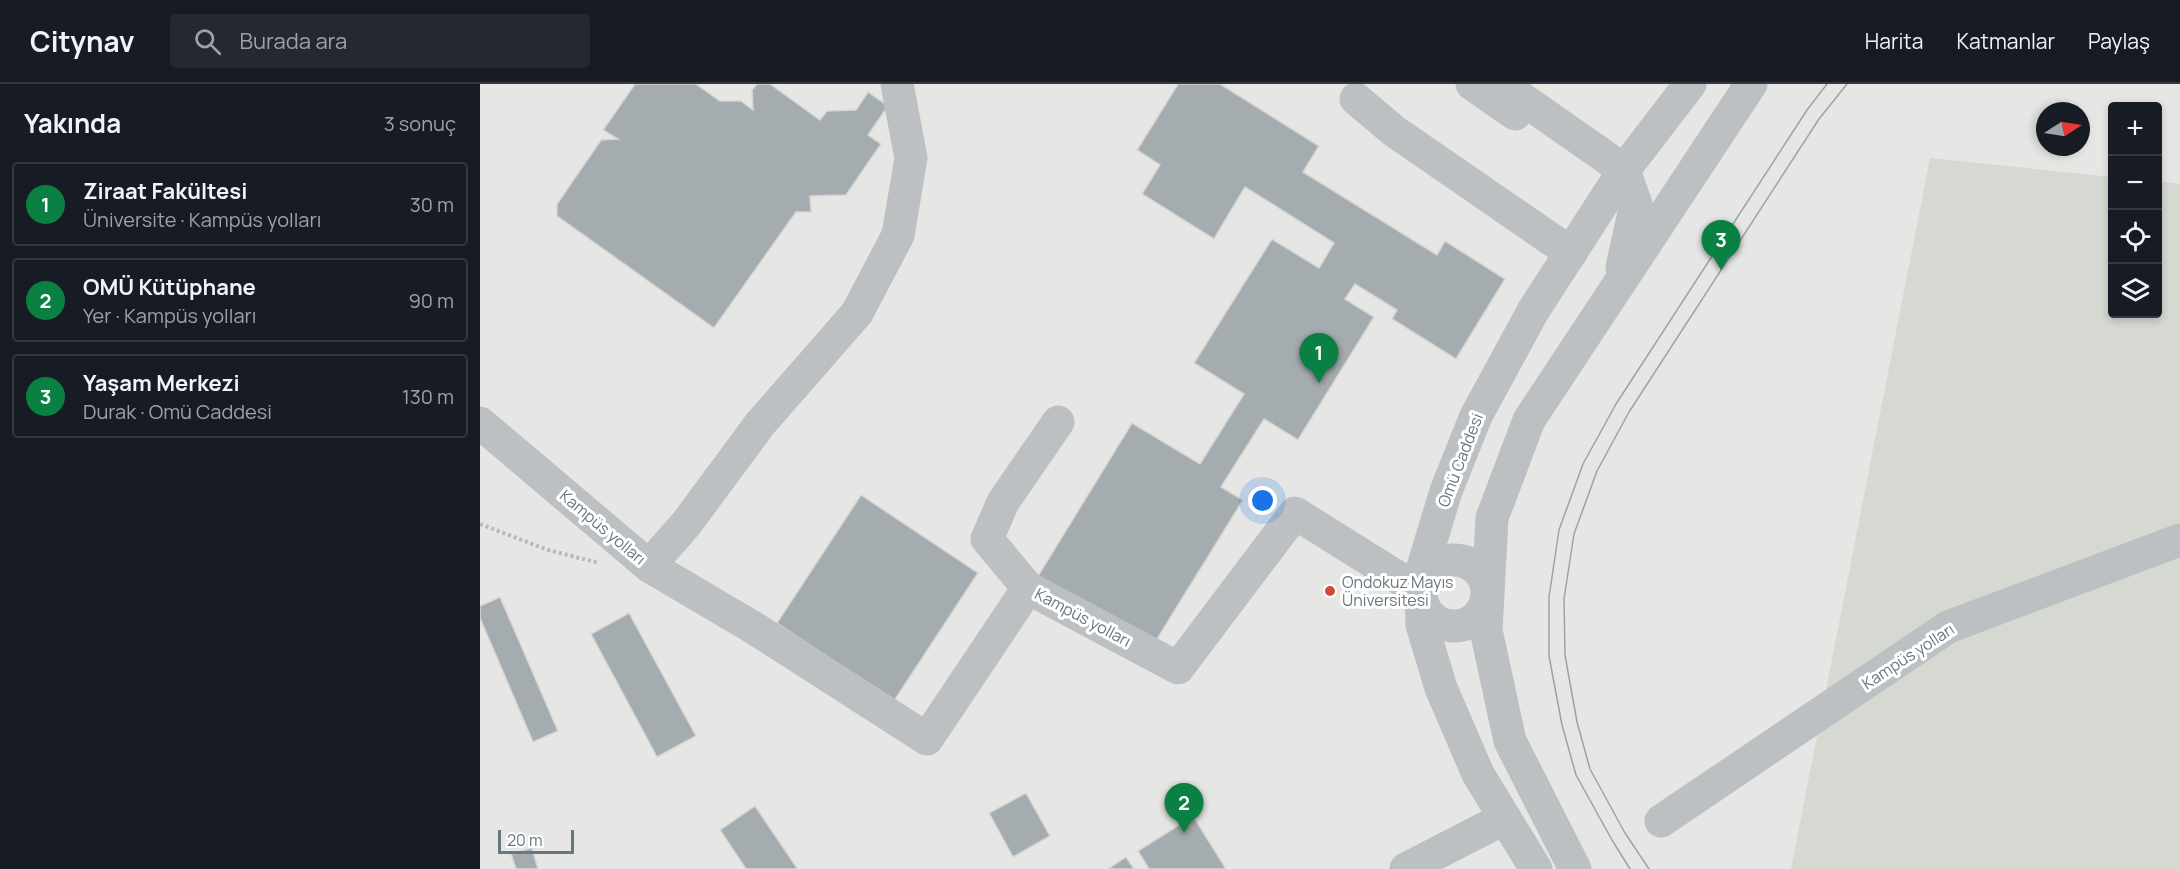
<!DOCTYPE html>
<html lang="tr">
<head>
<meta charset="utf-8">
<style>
	body { margin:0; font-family:Manrope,sans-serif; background:#242831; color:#f1f3f6 }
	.controls { position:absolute; right:18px; top:18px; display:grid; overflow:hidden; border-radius:6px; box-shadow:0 3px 9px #0003 }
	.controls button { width:54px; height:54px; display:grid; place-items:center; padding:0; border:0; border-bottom:2px solid #363941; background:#171b24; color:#f1f3f6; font:30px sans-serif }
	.compass { position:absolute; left:1556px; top:18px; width:54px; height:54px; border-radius:50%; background:#171b24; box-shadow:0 3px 9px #0003; rotate:78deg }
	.scale { position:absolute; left:18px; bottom:15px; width:76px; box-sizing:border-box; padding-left:6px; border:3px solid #677780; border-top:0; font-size:16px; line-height:21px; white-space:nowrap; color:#677780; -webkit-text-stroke:4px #fff; paint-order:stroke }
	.you { position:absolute; left:783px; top:417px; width:21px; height:21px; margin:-15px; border:4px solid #fff; border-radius:50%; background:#1a73e8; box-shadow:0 0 0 9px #1a73e833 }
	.badge { display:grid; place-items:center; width:39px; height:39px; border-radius:50%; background:#0b8043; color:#fff; font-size:20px; font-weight:700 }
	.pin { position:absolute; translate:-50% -50px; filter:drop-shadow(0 2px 3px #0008) }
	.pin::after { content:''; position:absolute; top:32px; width:21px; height:18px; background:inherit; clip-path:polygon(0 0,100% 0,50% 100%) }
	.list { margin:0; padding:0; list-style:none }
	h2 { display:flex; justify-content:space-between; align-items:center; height:78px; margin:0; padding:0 24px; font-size:26px }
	h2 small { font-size:20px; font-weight:400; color:#9ea1a6 }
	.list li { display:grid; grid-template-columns:39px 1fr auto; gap:18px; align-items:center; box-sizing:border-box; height:84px; margin:0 12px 12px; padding:0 12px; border:2px solid #363941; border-radius:6px }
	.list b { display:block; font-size:22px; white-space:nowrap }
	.list p { margin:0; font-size:20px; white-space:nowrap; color:#9ea1a6 }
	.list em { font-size:20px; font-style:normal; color:#9ea1a6 }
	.icon { flex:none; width:33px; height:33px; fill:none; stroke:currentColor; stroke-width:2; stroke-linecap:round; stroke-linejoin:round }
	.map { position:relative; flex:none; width:1700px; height:785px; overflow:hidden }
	header { display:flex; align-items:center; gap:36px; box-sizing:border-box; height:84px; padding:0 30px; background:#171b24; border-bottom:2px solid #363941 }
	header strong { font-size:28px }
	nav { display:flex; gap:33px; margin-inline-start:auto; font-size:21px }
	.search { width:420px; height:54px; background:#242831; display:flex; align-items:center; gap:15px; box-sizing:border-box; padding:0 21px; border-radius:6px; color:#9ea1a6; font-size:22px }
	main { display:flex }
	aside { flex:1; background:#171b24 }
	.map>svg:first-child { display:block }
	.built { fill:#e6e6e5; fill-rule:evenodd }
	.green { fill:#d5d9d2 }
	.building { fill:#a5acb0; stroke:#d6d6d5; stroke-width:1.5 }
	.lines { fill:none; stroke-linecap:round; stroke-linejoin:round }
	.path { stroke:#b6b9bb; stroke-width:4; stroke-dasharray:3 3; stroke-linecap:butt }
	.minor { stroke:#bcc0c3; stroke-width:33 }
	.tram { stroke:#9ca3a7; stroke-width:1.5 }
	.poi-dot { fill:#d04b37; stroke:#fff; stroke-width:2 }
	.labels { text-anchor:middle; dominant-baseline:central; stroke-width:6; stroke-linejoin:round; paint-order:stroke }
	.street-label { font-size:16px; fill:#677780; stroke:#fff }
	.poi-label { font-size:16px; fill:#677780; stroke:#fff; text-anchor:start }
</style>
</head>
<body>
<header>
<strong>Citynav</strong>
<div class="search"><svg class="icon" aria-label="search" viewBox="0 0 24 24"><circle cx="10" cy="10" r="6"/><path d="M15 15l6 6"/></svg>Burada ara</div>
<nav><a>Harita</a><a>Katmanlar</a><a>Paylaş</a></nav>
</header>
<main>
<aside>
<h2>Yakında<small>3 sonuç</small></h2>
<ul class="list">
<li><span class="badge">1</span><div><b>Ziraat Fakültesi</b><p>Üniversite · Kampüs yolları</p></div><em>30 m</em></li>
<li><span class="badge">2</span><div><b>OMÜ Kütüphane</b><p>Yer · Kampüs yolları</p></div><em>90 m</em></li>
<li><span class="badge">3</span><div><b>Yaşam Merkezi</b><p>Durak · Omü Caddesi</p></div><em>130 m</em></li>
</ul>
</aside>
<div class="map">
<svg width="1700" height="785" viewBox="0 0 1700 785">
	<rect width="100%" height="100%" fill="#f5f5f2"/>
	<path class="built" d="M0 0H1700V785H0ZM1632 22H1678V230H1632ZM1565 27H1601V63H1565Z"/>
	<path class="green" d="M1450 74 1632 93V230H1678V97L1700 100V785H1311Z"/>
	<g class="building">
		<path d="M155 0H216L240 17H261L273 26 272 6 277 0H290L340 36 347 27 376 26 388 8 408 22 388 51 401 60 366 111 330 112 331 128H316L234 244 77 132V120L121 56 138 55 123 46Z"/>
		<path d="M698 0H740L839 62 823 88 957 171 965 157 1025 195 976 275 912 235 917 226 875 200 865 215 894 233 818 356 784 335 741 403 763 416 669 568 555 497 652 339 720 380 764 310 714 279 792 155 839 184 854 159 765 103 734 155 662 110 680 81 657 66Z"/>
		<path d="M381 411 498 489 414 617 297 539Z"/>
		<path d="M20 513 78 647 53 658 0 534V522Z"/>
		<path d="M149 529 216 652 177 673 111 550Z"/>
		<path d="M546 709 570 752 533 773 509 729Z"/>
		<path d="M275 722 317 784 315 785H266L240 746Z"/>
		<path d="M713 732 746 785H669L658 767Z"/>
		<path d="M52 764 58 785H36L31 770Z"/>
		<path d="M646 773 654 785H628Z"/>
	</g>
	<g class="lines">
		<path class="path" d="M0 440 68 466 119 479"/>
		<g class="minor">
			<path d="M992 0 1035 30"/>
			<path d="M1021 0 1144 86 1156 120 1142 183"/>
			<path d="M876 15 914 47 1091 169"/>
			<path d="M0 339 169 482 274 544 447 655 548 504 698 584 815 429 941 508"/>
			<circle cx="974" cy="509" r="33"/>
			<path d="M169 482 206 440 280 340 377 229 418 151 431 74 417 0"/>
			<path d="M548 504 507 455 523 418 578 338"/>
			<path d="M1181 737 1468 543 1700 456"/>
			<path d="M926 785 1025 734"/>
			<path d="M1056 785 998 690 961 604 942 541 941 508 943 483 966 407 996 332 1053 227 1144 86 1210 0"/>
			<path d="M1095 785 1030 657 1006 546 1012 434 1049 336 1271 0"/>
		</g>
		<g class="tram">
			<path d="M1150 785 1132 756 1096 691 1082 641 1069 572V513L1079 446 1103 380 1136 320 1327 26 1347 0"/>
			<path d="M1169 785 1145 749 1110 685 1097 638 1085 571 1084 515 1094 450 1117 387 1149 328 1339 35 1367 0"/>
		</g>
	</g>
	<circle class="poi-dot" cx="850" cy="507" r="6"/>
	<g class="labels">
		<g class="street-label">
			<text transform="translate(980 376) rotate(-69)">Omü Caddesi</text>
			<text transform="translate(123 443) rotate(40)">Kampüs yolları</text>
			<text transform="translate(603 533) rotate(28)">Kampüs yolları</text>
			<text transform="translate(1428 572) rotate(-33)">Kampüs yolları</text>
		</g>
		<g class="poi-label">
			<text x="862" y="498">Ondokuz Mayıs<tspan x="862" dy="18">Üniversitesi</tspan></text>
		</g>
	</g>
</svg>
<div class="controls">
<button>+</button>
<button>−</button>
<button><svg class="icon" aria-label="locate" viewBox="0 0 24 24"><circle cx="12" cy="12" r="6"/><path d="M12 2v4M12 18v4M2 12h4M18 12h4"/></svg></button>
<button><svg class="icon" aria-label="layers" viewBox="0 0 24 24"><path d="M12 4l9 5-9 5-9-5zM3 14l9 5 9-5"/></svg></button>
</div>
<svg class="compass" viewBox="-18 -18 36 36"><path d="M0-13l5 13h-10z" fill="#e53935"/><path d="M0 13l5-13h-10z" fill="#9ea1a6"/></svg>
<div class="scale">20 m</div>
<div class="you"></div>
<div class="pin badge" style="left:839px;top:299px">1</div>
<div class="pin badge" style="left:704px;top:749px">2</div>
<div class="pin badge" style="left:1241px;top:186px">3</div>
</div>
</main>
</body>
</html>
